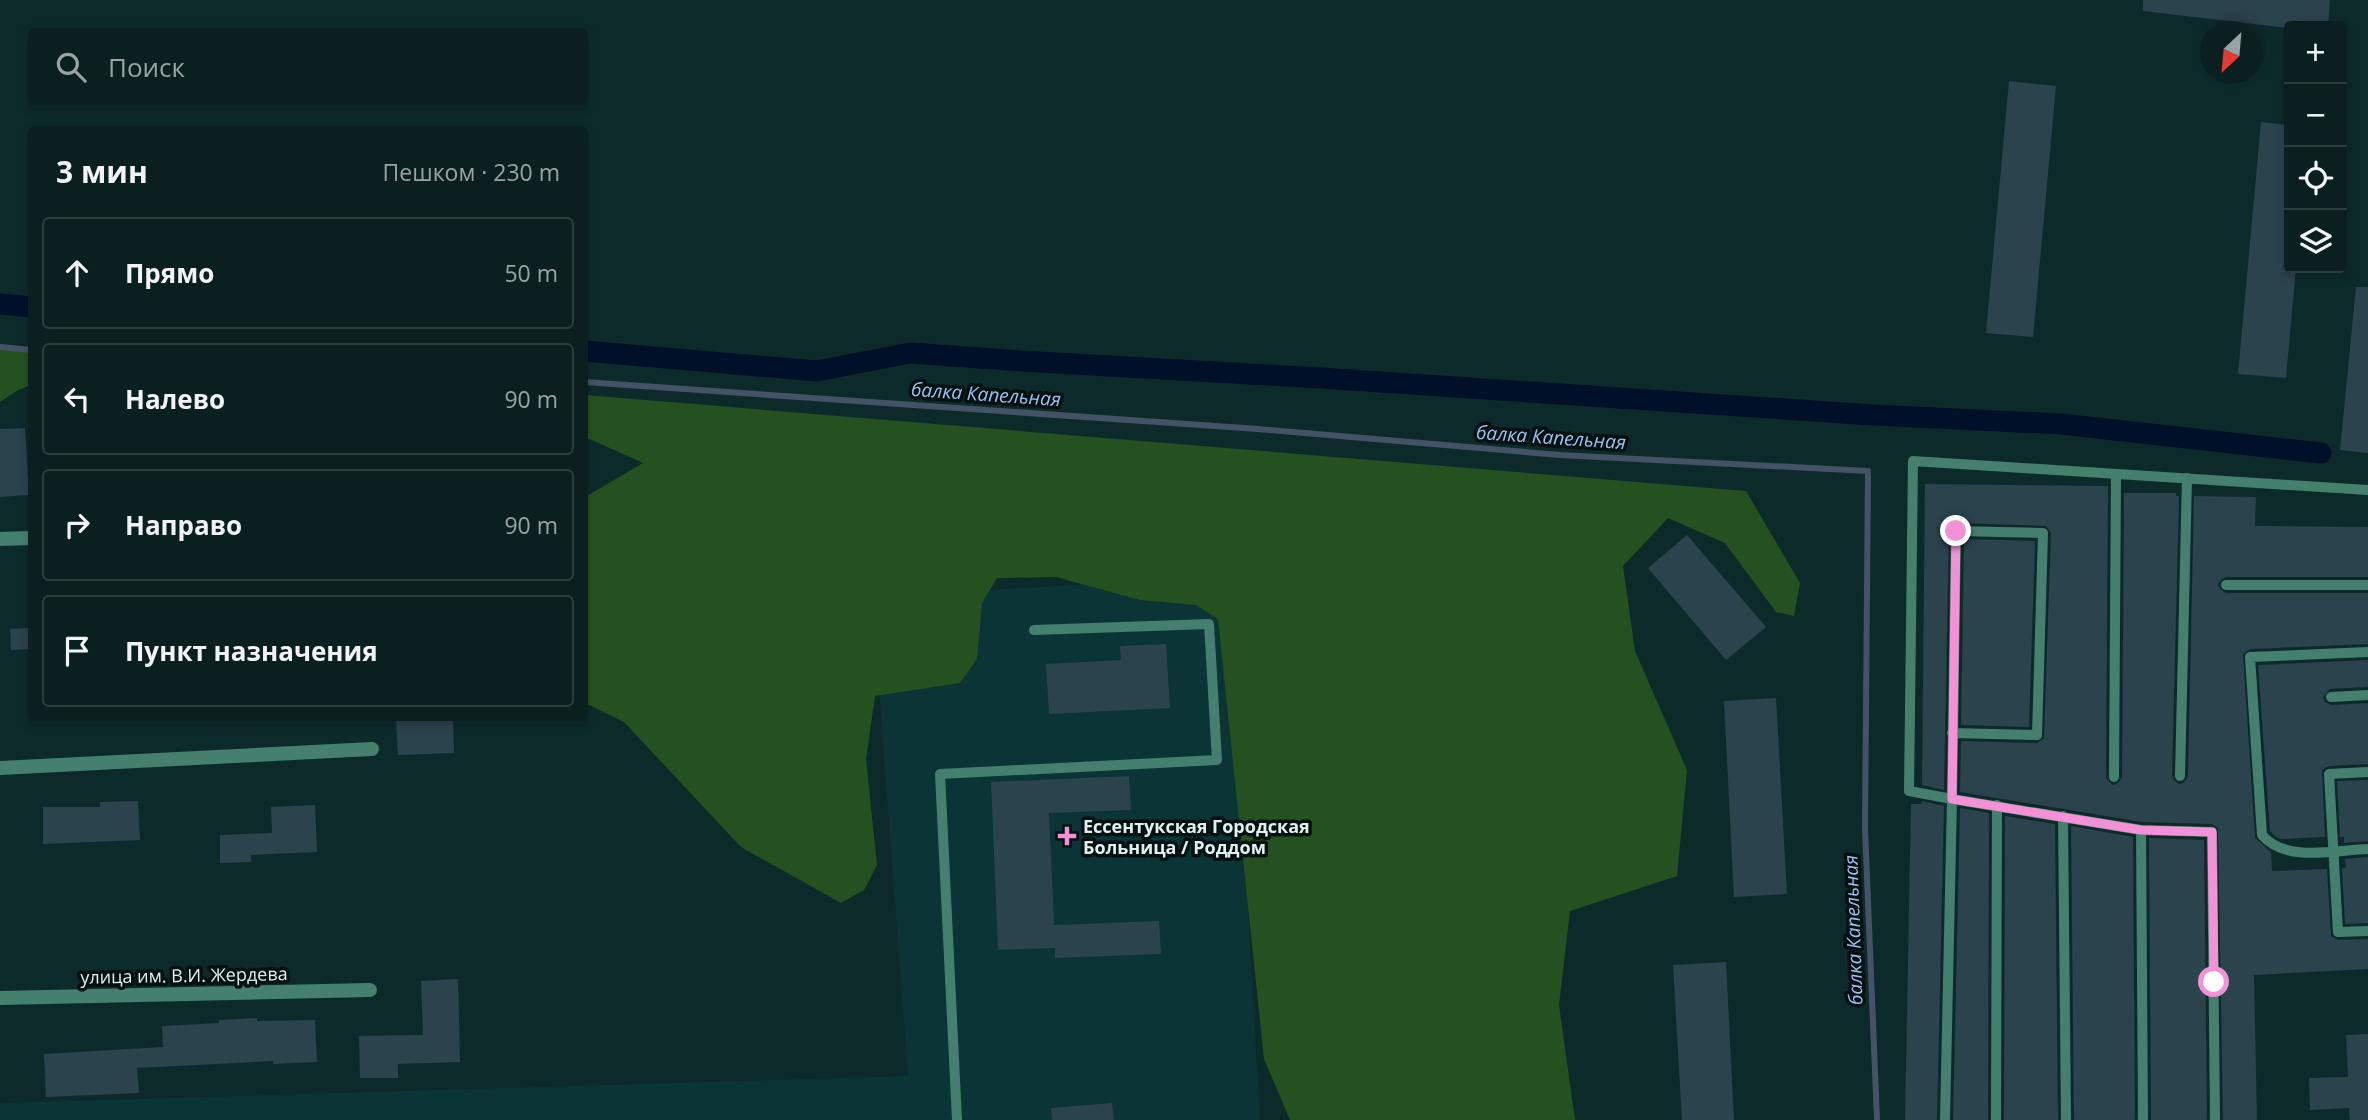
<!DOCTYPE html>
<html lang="ru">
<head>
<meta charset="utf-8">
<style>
	body { margin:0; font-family:"Open Sans",sans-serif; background:#132829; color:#f1f3f6 }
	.controls { position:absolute; right:21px; top:21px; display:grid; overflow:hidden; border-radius:7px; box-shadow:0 4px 10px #0003 }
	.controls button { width:63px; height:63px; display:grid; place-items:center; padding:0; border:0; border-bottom:2px solid #2a3e3e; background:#0a2020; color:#f1f3f6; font:35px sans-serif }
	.compass { position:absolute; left:2200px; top:21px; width:63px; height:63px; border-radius:50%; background:#0a2020; box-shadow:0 4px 10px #0003; rotate:206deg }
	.stop { position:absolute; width:21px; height:21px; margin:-16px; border:5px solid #f391d6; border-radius:50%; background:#fff }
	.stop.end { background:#f391d6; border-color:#fff; box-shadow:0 2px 7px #0008 }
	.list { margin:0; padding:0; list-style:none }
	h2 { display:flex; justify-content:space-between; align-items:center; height:91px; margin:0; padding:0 28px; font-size:30px }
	h2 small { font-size:23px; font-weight:400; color:#99a3a5 }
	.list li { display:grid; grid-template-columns:46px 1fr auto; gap:21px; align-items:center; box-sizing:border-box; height:112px; margin:0 14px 14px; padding:0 14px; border:2px solid #2a3e3e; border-radius:7px }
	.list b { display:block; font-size:26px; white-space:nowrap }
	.list em { font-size:23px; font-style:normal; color:#99a3a5 }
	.icon { flex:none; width:38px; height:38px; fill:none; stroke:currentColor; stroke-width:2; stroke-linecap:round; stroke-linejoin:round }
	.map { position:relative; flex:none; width:2368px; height:1120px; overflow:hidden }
	.search { position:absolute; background:#0a2020; box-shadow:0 4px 10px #0003; left:28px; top:28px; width:560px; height:77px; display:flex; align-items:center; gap:18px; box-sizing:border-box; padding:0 24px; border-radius:7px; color:#99a3a5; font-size:26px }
	.panel { position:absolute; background:#0a2020; box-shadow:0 4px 10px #0003; left:28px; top:126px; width:560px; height:595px; border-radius:7px }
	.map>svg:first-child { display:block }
	.built { fill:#0a3435 }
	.green { fill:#255121 }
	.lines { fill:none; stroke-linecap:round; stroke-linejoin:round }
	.stream { stroke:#435365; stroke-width:6 }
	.canal { stroke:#001029; stroke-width:21 }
	.building { fill:#2b434d }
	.service { stroke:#44806d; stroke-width:10 }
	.minor { stroke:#44806d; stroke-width:14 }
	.route { stroke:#f391d6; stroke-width:9 }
	.poi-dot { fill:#f391d6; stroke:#051011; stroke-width:2.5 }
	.labels { text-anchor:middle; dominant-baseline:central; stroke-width:7; stroke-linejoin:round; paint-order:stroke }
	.poi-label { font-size:18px; font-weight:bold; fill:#dff0f0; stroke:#051011; text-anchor:start }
	.street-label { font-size:18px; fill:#dff0f0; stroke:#051011 }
	.water-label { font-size:19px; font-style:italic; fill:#9ec2f0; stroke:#051011 }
</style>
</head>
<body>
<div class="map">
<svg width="2368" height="1120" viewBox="0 0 2368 1120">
	<rect width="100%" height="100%" fill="#0d2a2b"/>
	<path class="built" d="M1229 577 1260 1120H0V1103L908 1076 872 596Z"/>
	<g class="green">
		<path d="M0 349 32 351 31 385 18 390 0 402Z"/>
		<path d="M585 395 1746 491 1800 583 1794 616 1776 612 1725 543 1668 518 1623 566 1635 651 1687 770 1677 876 1570 911 1559 1005 1575 1120H1290L1264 1059 1218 619 1196 605 1140 600 1056 577 997 578 982 603 977 659 960 683 875 696 866 759 877 865 864 890 841 903 741 847 624 722 585 703V497L643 463 585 437Z"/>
	</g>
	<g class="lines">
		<g class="stream">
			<path d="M0 347 32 350"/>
			<path d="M584 382 1258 429 1560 455 1868 471 1865 828 1877 1120"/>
		</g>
		<g class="canal">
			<path d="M0 304 32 307"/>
			<path d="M584 351 817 371 910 353 1021 361 1321 378 1873 415 2061 424 2321 453"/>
		</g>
	</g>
	<g class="building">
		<path d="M2143 0H2330L2328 26 2289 28 2143 11Z"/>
		<path d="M2009 81 2056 86 2033 337 1986 333Z"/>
		<path d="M2261 122 2289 125V268H2296L2286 378 2238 374Z"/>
		<path d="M2356 287H2368V453L2340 450Z"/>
		<path d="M25 428 29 495 0 497V429Z"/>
		<path d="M1925 484 2108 486 2106 777 2108 781 2113 785 2118 783 2122 777 2124 493H2176V496H2179L2172 776 2174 780 2179 784 2184 783 2188 776 2194 496 2256 497 2255 526 2368 527V577H2226L2222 579 2218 584 2220 589 2226 593H2368V644L2250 649 2243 654 2255 838 2271 852 2272 871 2327 869 2331 936 2338 940 2368 939V969L2254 975 2257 1120H2223L2218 828 2212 824 2142 822 1960 792 1961 741 2037 743 2044 738 2051 533 2046 526 1956 523 1949 528 1944 790 1922 785Z"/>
		<path d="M1687 535 1766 627 1726 660 1648 568Z"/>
		<path d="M1964 539 2035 541 2029 727 1961 725Z"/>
		<path d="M29 628 31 649 11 650 10 629Z"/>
		<path d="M1166 644 1170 708 1049 714 1046 664 1121 660 1120 646Z"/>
		<path d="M2368 660V687L2330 689 2323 697 2325 702 2331 705 2368 703V764L2329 766 2322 770 2325 837 2281 839 2276 837 2270 831 2258 665Z"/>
		<path d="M1776 698 1787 894 1734 897 1724 701Z"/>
		<path d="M396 718H453L454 753 398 755Z"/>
		<path d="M1129 776 1131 810 1049 813 1054 925 1159 921 1161 954 1055 958V948L998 950 991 782Z"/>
		<path d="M2368 780V841L2344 843V837H2340L2337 781Z"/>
		<path d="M138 801 140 840 43 844V807H100V802Z"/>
		<path d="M1922 801 1944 806 1937 1120H1905L1911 804H1922Z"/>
		<path d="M315 805 317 852 251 855V862L220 863V835L272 833 271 807Z"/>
		<path d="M1960 808 1989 813 1988 1120H1953Z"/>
		<path d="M2005 816 2055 824 2058 1120H2004Z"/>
		<path d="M2071 826 2133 837 2135 1120H2074Z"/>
		<path d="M2149 838 2204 840 2207 1120H2151Z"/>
		<path d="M2368 857V923L2345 924 2342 868H2346L2345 859Z"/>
		<path d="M1726 962 1734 1120H1682L1673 965Z"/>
		<path d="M458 979 460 1062 398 1064V1078H360L359 1036 423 1035 421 981Z"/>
		<path d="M257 1018V1021L315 1020 317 1062 273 1064V1061L137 1068 139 1093 46 1097 44 1054 163 1047 162 1026 219 1023V1020Z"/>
		<path d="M2368 1034V1120H2350L2349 1108 2310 1110 2309 1078 2348 1077 2346 1035Z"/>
		<path d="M1112 1103 1114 1120H1052L1051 1108Z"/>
	</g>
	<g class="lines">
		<g class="service">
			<path d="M2226 585H2368"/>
			<path d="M2368 652 2250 657 2262 835C2286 863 2335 850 2368 849"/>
			<path d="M2331 697 2368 695"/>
			<path d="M1952 733 2037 735 2043 533 1956 531 1952 799 2141 830 2212 832 2215 1120"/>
			<path d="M2368 772 2329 774 2338 932 2368 931"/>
			<path d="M2180 776 2187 478"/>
			<path d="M2114 777 2116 474"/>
			<path d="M2063 816 2066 1120"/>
			<path d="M2141 830 2143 1120"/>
			<path d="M957 1120 940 774 1217 760 1209 624 1034 630"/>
			<path d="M1945 1120 1952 799 1909 791 1913 461 2368 490"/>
			<path d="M1996 1120 1997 805"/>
		</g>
		<g class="minor">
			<path d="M0 539 32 538"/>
			<path d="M0 768 372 749"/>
			<path d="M0 998 370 990"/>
		</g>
	</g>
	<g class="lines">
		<path class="route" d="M1956 531 1952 799 2141 830 2212 832 2214 982"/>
	</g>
	<path class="poi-dot" d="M1063.5 825.5h7v7h7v7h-7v7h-7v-7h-7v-7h7z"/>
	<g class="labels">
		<g class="poi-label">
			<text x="1083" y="826">Ессентукская Городская<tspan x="1083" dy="21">Больница / Роддом</tspan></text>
		</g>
		<g class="street-label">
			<text transform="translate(184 975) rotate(-1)">улица им. В.И. Жердева</text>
		</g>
		<g class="water-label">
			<text transform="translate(986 394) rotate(4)">балка Капельная</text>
			<text transform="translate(1551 437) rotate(4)">балка Капельная</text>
			<text transform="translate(1853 930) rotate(-92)">балка Капельная</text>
		</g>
	</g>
</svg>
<div class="controls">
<button>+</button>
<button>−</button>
<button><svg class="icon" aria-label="locate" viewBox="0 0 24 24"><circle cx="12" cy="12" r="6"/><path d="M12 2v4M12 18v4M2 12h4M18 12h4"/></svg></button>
<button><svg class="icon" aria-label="layers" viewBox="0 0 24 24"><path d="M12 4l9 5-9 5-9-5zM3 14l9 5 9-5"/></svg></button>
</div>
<svg class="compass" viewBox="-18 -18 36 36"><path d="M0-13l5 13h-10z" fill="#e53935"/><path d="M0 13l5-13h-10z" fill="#99a3a5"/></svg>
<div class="stop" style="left:2214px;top:982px"></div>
<div class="stop end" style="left:1956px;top:531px"></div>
<div class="search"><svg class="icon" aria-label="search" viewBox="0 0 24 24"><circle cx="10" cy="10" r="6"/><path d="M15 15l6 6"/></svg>Поиск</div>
<section class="panel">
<h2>3 мин<small>Пешком · 230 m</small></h2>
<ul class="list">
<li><svg class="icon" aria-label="ahead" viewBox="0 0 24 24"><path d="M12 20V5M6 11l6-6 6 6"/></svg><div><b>Прямо</b></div><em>50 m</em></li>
<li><svg class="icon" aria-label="left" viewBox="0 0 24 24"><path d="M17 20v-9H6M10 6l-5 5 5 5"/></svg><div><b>Налево</b></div><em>90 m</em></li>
<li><svg class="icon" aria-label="right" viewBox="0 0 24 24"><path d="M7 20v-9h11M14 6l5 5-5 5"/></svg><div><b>Направо</b></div><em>90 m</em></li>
<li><svg class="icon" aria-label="arrive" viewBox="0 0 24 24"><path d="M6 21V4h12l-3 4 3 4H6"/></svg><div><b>Пункт назначения</b></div></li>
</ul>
</section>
</div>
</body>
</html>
